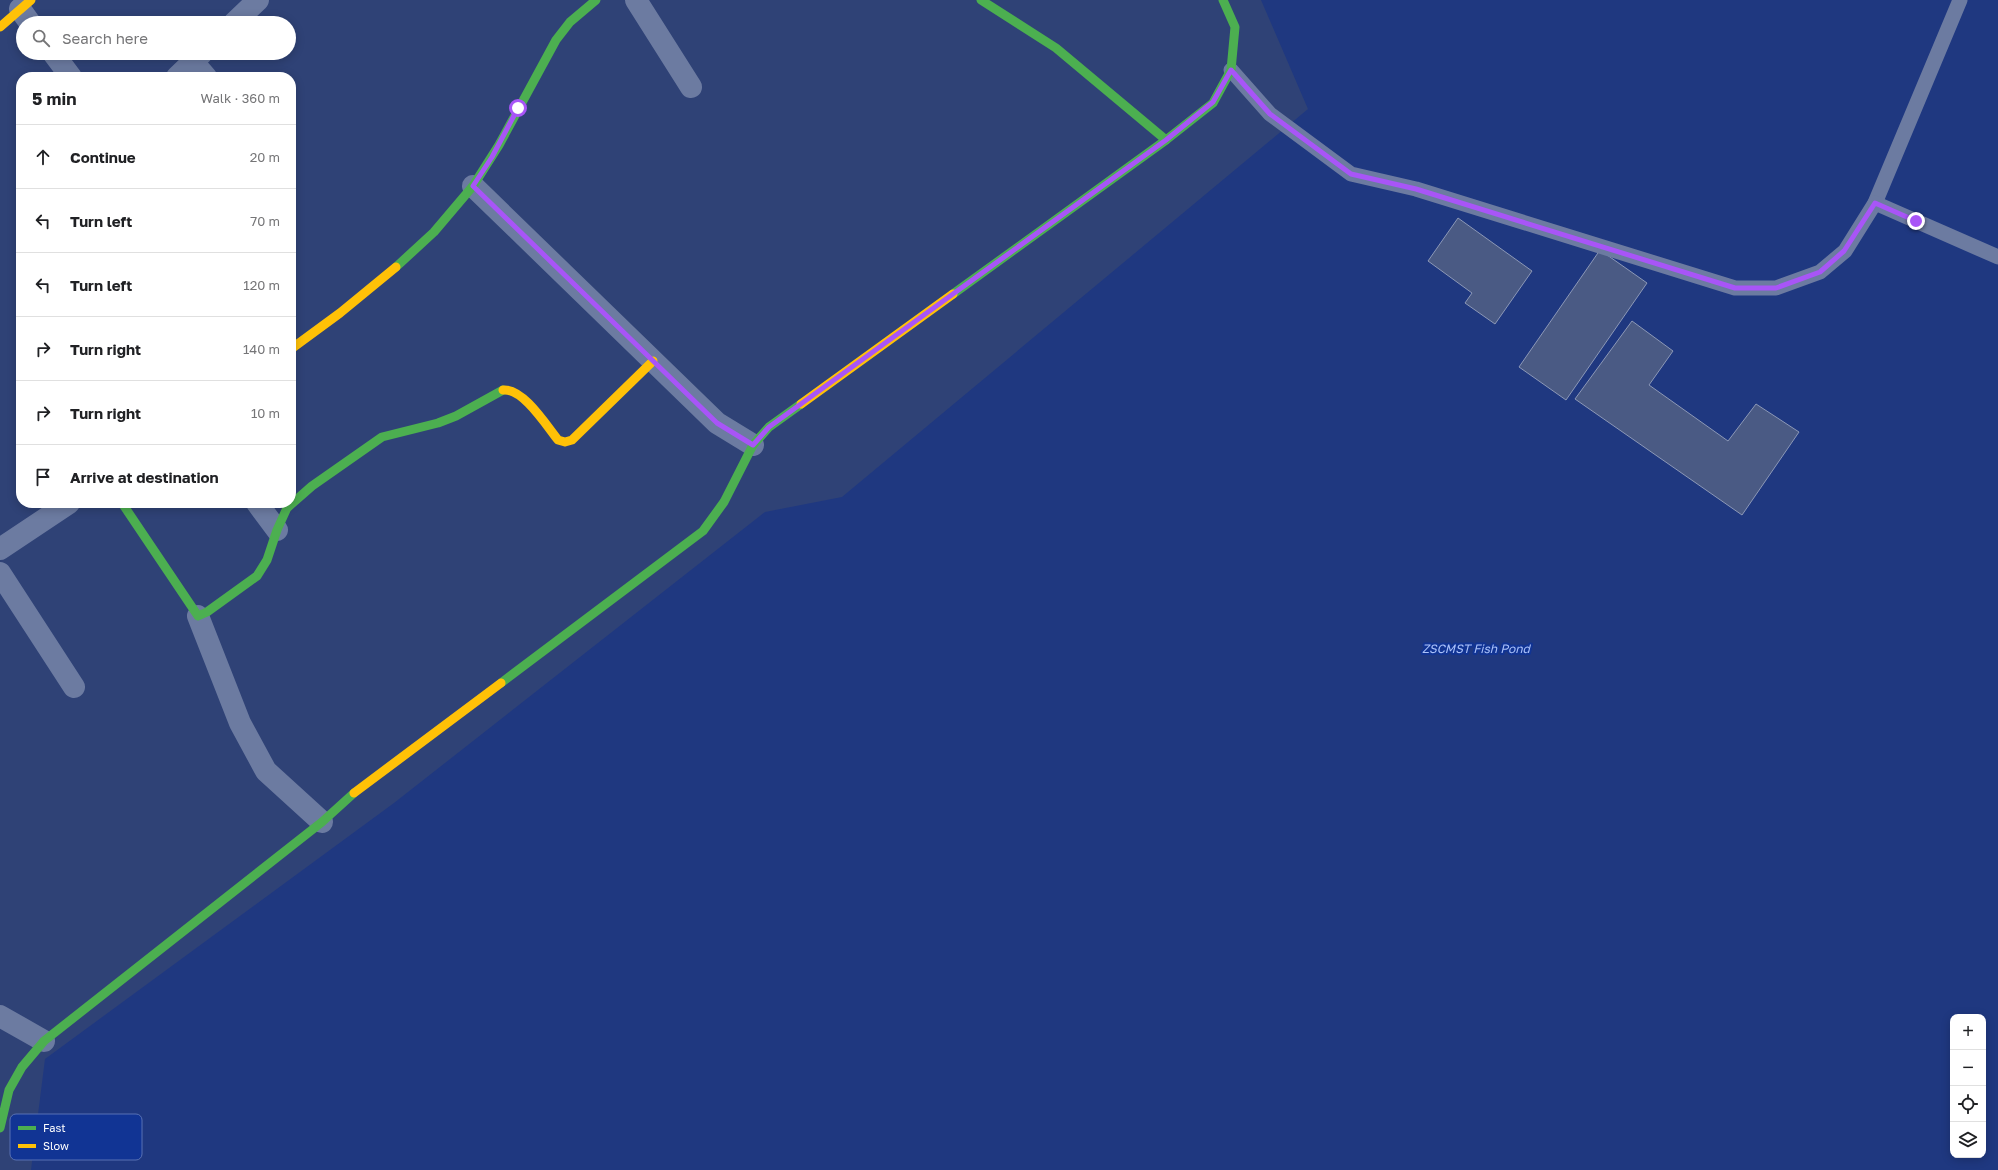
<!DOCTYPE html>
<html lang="en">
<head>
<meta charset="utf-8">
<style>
	body { margin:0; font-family:"Golos Text",sans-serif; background:#f2f2f2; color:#202124 }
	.controls { position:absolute; right:12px; bottom:12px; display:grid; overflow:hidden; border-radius:8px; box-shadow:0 2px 10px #0003 }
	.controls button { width:36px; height:36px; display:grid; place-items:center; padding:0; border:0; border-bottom:1px solid #e0e0e0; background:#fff; color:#202124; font:20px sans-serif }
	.stop { position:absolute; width:12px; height:12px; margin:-9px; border:3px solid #a855f7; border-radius:50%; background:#fff }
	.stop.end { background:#a855f7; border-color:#fff; box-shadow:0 1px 4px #0008 }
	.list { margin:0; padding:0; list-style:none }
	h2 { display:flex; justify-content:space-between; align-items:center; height:52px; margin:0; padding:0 16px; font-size:17px }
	h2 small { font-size:13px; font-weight:400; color:#757577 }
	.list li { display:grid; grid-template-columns:26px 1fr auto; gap:12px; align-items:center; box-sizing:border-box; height:64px; padding:0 16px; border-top:1px solid #e0e0e0 }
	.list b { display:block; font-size:15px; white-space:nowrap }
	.list em { font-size:13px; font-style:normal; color:#757577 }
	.icon { flex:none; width:22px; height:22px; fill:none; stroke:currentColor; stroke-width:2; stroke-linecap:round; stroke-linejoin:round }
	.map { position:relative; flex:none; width:1998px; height:1170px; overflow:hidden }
	.search { position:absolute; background:#fff; box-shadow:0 2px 10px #0003; left:16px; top:16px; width:280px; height:44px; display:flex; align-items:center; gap:10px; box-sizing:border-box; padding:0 14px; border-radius:22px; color:#757577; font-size:15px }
	.panel { position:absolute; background:#fff; box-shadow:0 2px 10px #0003; left:16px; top:72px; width:280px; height:436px; border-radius:16px }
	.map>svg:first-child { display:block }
	.water { fill:#1f3880; fill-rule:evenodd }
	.building { fill:#4a5a84; stroke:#8c98b7 }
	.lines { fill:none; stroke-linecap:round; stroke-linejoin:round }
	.lane { stroke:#6c7ba1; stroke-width:15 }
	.street { stroke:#6c7ba1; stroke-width:22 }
	.fast { stroke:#4caf50; stroke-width:9 }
	.slow { stroke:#ffc107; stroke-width:9 }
	.route { stroke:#a855f7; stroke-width:5 }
	.labels { text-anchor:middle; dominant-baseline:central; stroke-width:4; stroke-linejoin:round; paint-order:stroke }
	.water-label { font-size:12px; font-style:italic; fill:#aac1fa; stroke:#113494 }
	.key { fill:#113494; stroke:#5871b4; stroke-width:1 }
	.key-label { font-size:11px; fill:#fff }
</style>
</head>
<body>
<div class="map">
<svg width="1998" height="1170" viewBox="0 0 1998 1170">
	<rect width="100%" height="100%" fill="#2f4276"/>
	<path class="water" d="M1261 0H1998V1170H31L45 1059 394 803 765 512 842 497 1308 109ZM1953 1017H1983V1155H1953Z"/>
	<g class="building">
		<path d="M1458 218 1532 271 1495 324 1465 303 1472 293 1428 261Z"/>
		<path d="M1600 250 1647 283 1566 400 1519 367Z"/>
		<path d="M1632 321 1673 351 1649 385 1728 441 1756 404 1799 432 1742 515 1575 399Z"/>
	</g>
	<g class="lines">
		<g class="lane">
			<path d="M1231 70 1270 114 1351 174 1416 189 1735 288H1776L1820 272 1845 251 1875 203 1960 0"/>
			<path d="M1875 203 1998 257"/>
		</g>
		<g class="street">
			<path d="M636 0 691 87"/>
			<path d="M20 9 30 23"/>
			<path d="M234 23 258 0"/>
			<path d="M53 53 71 77"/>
			<path d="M193 62 206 77"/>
			<path d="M177 77 202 53"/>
			<path d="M473 186 717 423 753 445"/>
			<path d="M257 503 277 530"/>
			<path d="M0 549 69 503"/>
			<path d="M0 573 74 687"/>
			<path d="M198 616 240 723 266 771 322 822"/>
			<path d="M0 1016 44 1041"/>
		</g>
		<g class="fast">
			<path d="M981 0 1056 48 1166 140"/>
			<path d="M396 267 434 232 473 186 499 145 556 40 570 22 596 0"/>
			<path d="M953 294 1166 140 1213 103 1231 70 1235 27 1223 0"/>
			<path d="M122 503 198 616 207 612 257 576 267 560 277 530 287 508 312 486 382 437 438 423 456 416 503 390"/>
			<path d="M501 683 703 531 724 502 753 445 769 427 801 404"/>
			<path d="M0 1128 9 1090 22 1067 44 1041 322 822 354 793"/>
		</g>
		<g class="slow">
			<path d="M0 27 31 0"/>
			<path d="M291 349 340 313 396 267"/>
			<path d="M503 390C523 388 546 425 558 440L565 442 572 440 653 361"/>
			<path d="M801 404 953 294"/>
			<path d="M354 793 501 683"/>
		</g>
	</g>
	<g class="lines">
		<path class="route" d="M518 108 492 157 473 186 717 423 753 445 769 427 1166 140 1213 102 1231 70 1270 114 1351 174 1416 189 1735 288H1776L1820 272 1844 251 1875 203 1916 221"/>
	</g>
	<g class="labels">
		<g class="water-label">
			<text x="1476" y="648">ZSCMST Fish Pond</text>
		</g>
	</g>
	<rect x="10" y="1114" width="132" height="46" rx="6" class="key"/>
	<rect x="18" y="1126" width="18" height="4" fill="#4caf50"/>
	<rect x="18" y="1144" width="18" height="4" fill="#ffc107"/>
	<g class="key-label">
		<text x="43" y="1132">Fast</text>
		<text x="43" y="1150">Slow</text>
	</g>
</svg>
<div class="controls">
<button>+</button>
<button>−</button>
<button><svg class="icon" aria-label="locate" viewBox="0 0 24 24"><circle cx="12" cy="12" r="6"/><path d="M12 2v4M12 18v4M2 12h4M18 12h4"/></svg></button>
<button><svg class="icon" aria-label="layers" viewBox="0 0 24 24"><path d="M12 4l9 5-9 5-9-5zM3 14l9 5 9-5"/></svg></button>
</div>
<div class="stop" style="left:518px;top:108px"></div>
<div class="stop end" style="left:1916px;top:221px"></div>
<div class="search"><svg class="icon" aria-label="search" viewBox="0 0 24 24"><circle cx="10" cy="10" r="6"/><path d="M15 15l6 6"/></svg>Search here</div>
<section class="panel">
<h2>5 min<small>Walk · 360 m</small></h2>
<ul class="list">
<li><svg class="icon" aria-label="ahead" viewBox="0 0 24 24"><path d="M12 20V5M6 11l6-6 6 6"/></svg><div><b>Continue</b></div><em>20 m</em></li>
<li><svg class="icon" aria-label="left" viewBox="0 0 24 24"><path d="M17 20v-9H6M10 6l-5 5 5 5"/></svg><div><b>Turn left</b></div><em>70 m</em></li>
<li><svg class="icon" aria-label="left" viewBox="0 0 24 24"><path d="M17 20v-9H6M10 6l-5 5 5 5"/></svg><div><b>Turn left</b></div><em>120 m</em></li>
<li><svg class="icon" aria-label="right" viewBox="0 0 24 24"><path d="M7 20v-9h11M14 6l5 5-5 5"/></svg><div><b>Turn right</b></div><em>140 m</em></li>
<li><svg class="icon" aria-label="right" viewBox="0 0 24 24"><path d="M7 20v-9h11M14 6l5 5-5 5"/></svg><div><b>Turn right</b></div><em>10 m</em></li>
<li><svg class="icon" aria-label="arrive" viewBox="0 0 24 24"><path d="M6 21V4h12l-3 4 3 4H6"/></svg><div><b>Arrive at destination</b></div></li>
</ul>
</section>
</div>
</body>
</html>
